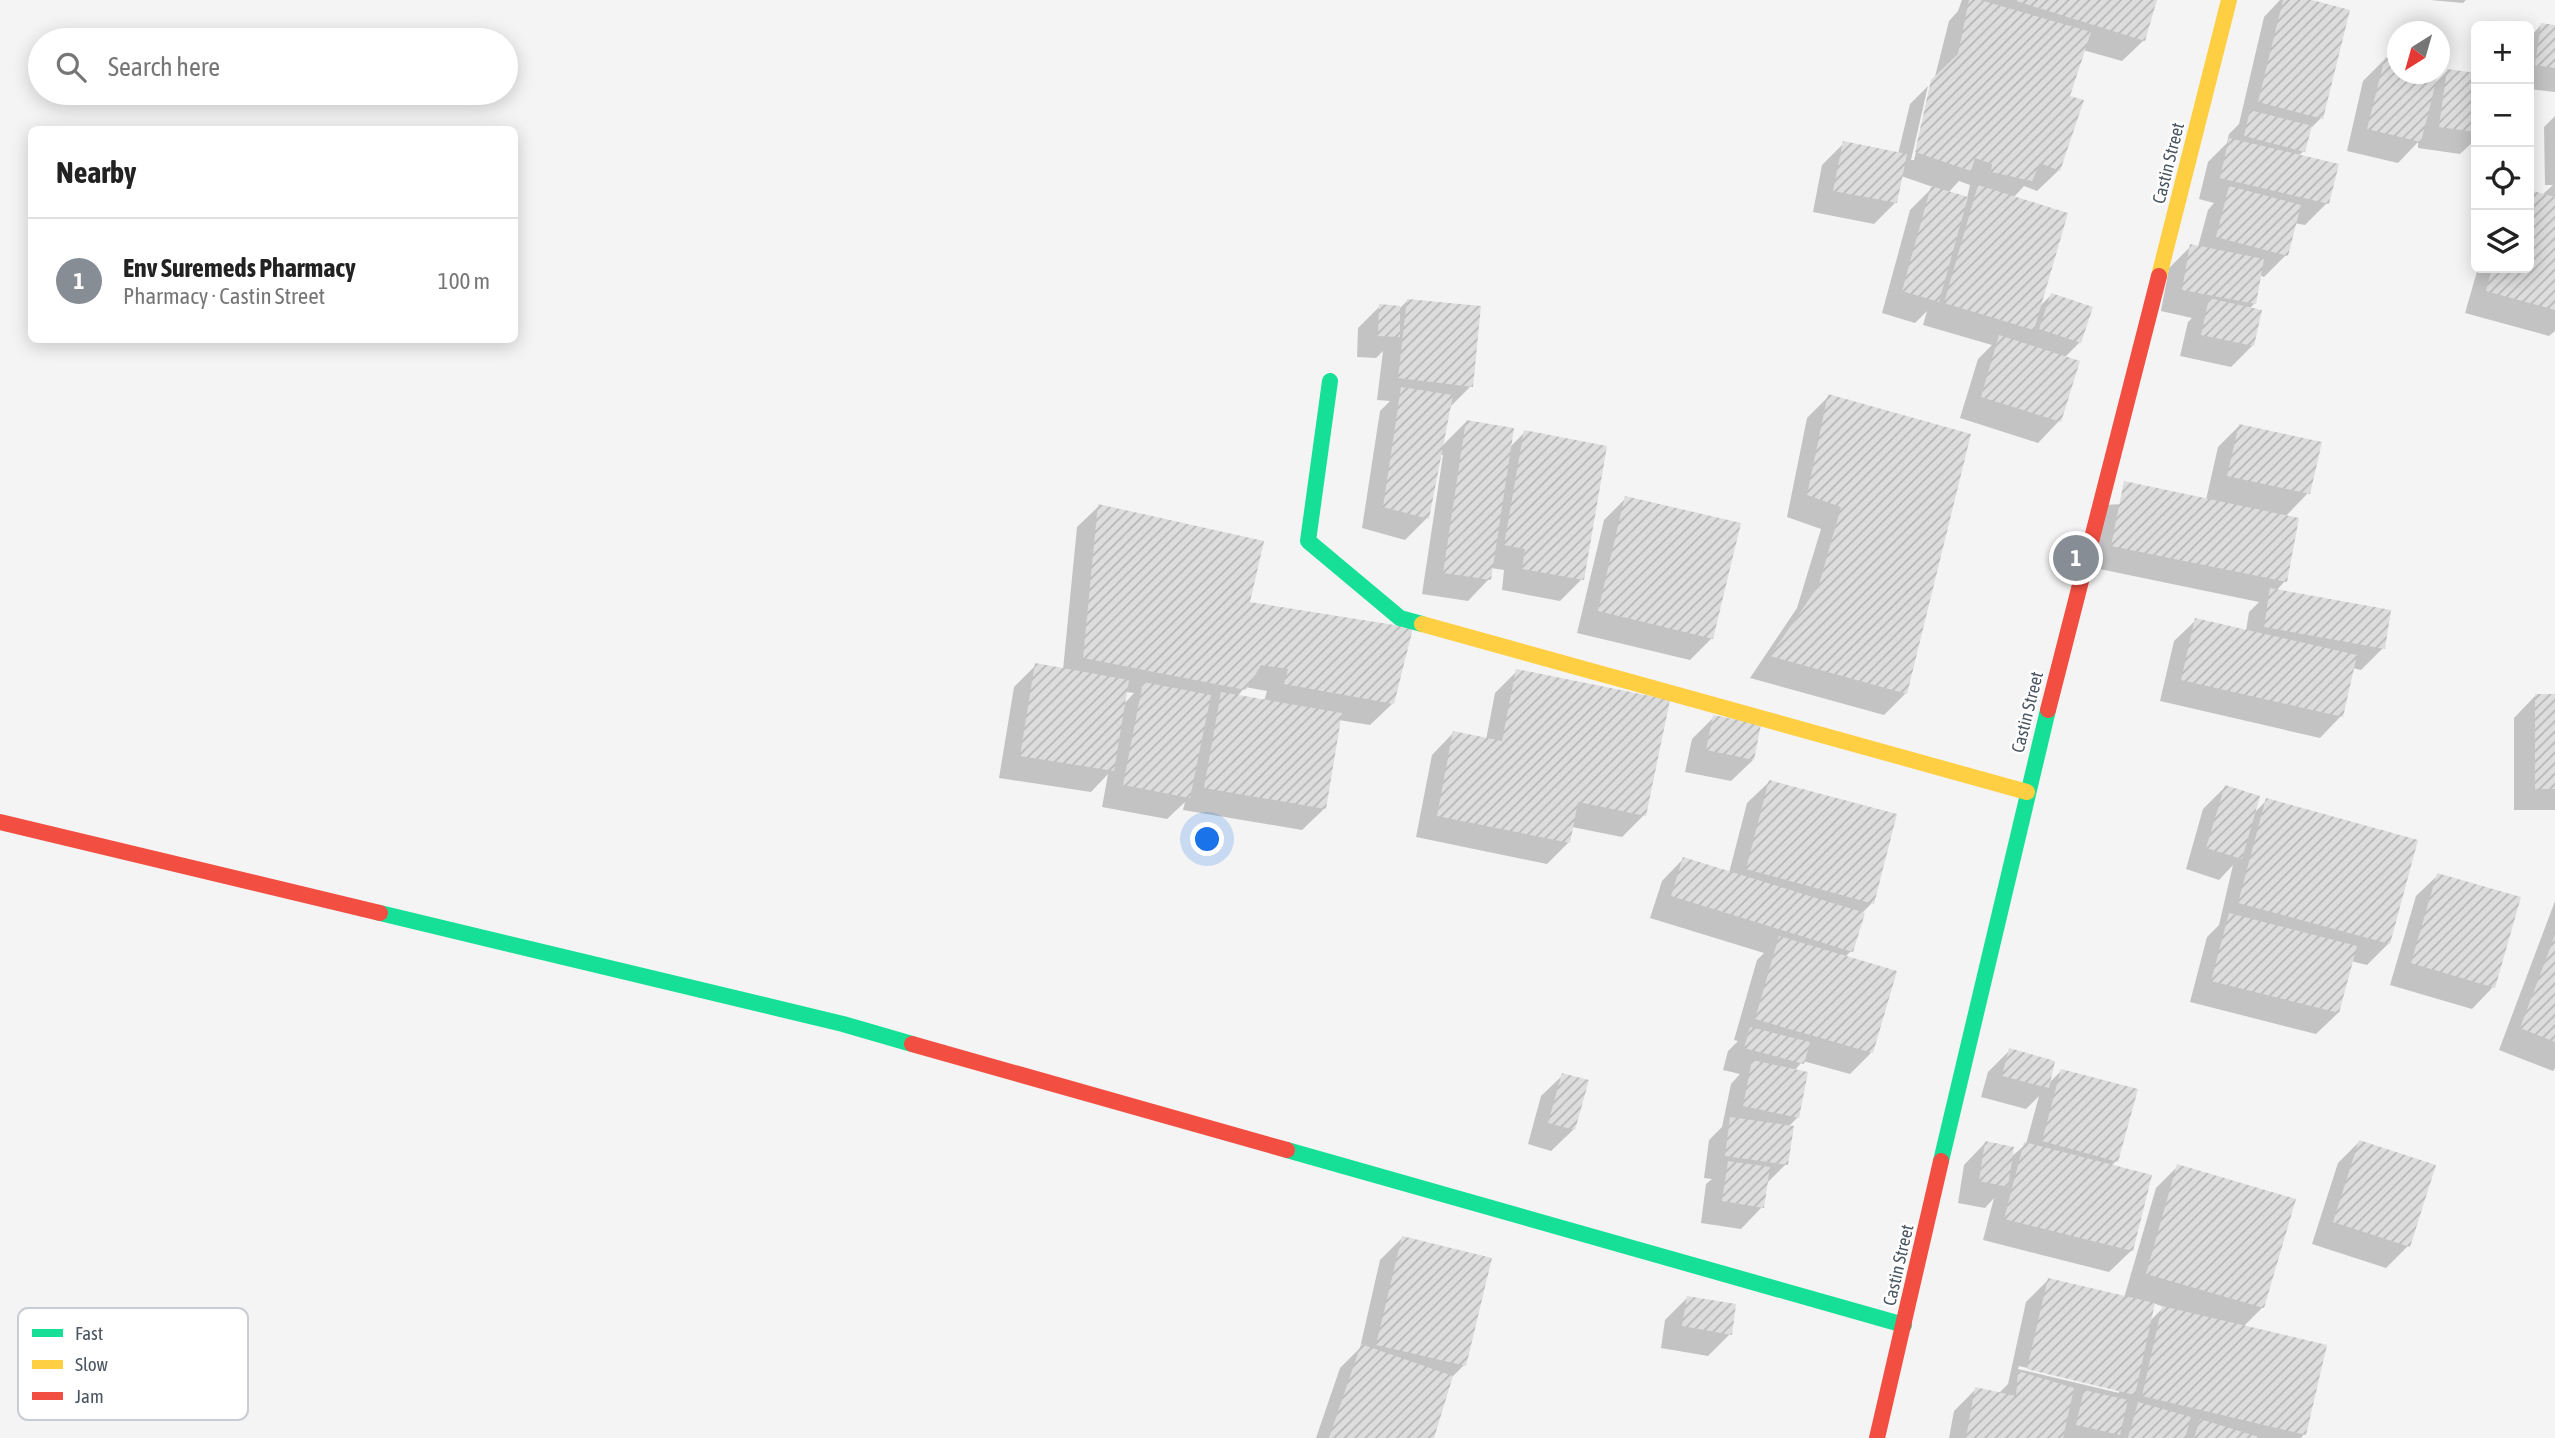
<!DOCTYPE html>
<html lang="en">
<head>
<meta charset="utf-8">
<style>
	body { margin:0; font-family:"Asap Condensed",sans-serif; background:#f6f6f6; color:#222 }
	.controls { position:absolute; right:21px; top:21px; display:grid; overflow:hidden; border-radius:10px; box-shadow:0 4px 18px #0003 }
	.controls button { width:63px; height:63px; display:grid; place-items:center; padding:0; border:0; border-bottom:2px solid #e0e0e0; background:#fff; color:#222; font:35px sans-serif }
	.compass { position:absolute; left:2387px; top:21px; width:63px; height:63px; border-radius:50%; background:#fff; box-shadow:0 4px 18px #0003; rotate:217deg }
	.you { position:absolute; left:1208px; top:840px; width:24px; height:24px; margin:-18px; border:5px solid #fff; border-radius:50%; background:#1a73e8; box-shadow:0 0 0 10px #1a73e833 }
	.badge { display:grid; place-items:center; width:46px; height:46px; border-radius:50%; background:#868d94; color:#fff; font-size:23px; font-weight:700 }
	.pin { position:absolute; translate:-50% -50%; border:4px solid #fff; box-shadow:0 2px 7px #0006 }
	.list { margin:0; padding:0; list-style:none }
	h2 { display:flex; justify-content:space-between; align-items:center; height:91px; margin:0; padding:0 28px; font-size:30px }
	h2 small { font-size:23px; font-weight:400; color:#767676 }
	.list li { display:grid; grid-template-columns:46px 1fr auto; gap:21px; align-items:center; box-sizing:border-box; height:126px; padding:0 28px; border-top:2px solid #e0e0e0 }
	.list b { display:block; font-size:26px; white-space:nowrap }
	.list p { margin:0; font-size:23px; white-space:nowrap; color:#767676 }
	.list em { font-size:23px; font-style:normal; color:#767676 }
	.icon { flex:none; width:38px; height:38px; fill:none; stroke:currentColor; stroke-width:2; stroke-linecap:round; stroke-linejoin:round }
	.map { position:relative; flex:none; width:2555px; height:1438px; overflow:hidden }
	.search { position:absolute; background:#fff; box-shadow:0 4px 18px #0003; left:28px; top:28px; width:490px; height:77px; display:flex; align-items:center; gap:18px; box-sizing:border-box; padding:0 24px; border-radius:38px; color:#767676; font-size:26px }
	.panel { position:absolute; background:#fff; box-shadow:0 4px 18px #0003; left:28px; top:126px; width:490px; height:217px; border-radius:10px }
	.map>svg:first-child { display:block }
	.shadow { fill:#0003; fill-rule:evenodd }
	.building { fill:url(#building-hatch) }
	.lines { fill:none; stroke-linecap:round; stroke-linejoin:round }
	.fast { stroke:#16e098; stroke-width:16 }
	.slow { stroke:#ffcf43; stroke-width:16 }
	.jam { stroke:#f24e42; stroke-width:16 }
	.labels { text-anchor:middle; dominant-baseline:central; stroke-width:5; stroke-linejoin:round; paint-order:stroke }
	.street-label { font-size:18px; fill:#4a5661; stroke:#fff }
	.key { fill:#fff; stroke:#c9ccd0; stroke-width:2 }
	.key-label { font-size:19px; fill:#4a5661 }
</style>
</head>
<body>
<div class="map">
<svg width="2555" height="1438" viewBox="0 0 2555 1438">
	<defs>
		<pattern id="building-hatch" width="6" height="6" patternUnits="userSpaceOnUse" patternTransform="scale(1.75)"><rect width="6" height="6" fill="#ddddde"/><path d="M-1 1l2-2M0 6l6-6M5 7l2-2" fill="none" stroke="#b5b6b7"/></pattern>
	</defs>
	<rect width="100%" height="100%" fill="#f4f4f4"/>
	<g class="shadow">
		<path d="M1962 0H2156L2144 40 2122 61 2083 50 2068 97 2059 170 2037 191 2024 186 2013 198 2038 308 2051 295 2080 342 2064 358 2059 421 2038 443 1960 418 1978 359 1992 345 1923 325 1927 311 1915 323 1882 313 1910 210 1933 187 1901 176 1896 202 1874 224 1813 212 1822 165 1844 143 1898 154 1910 104 1928 86 1911 160H1914L1949 21 1958 11ZM1959 181 1970 185 1967 198 1948 193Z"/>
		<path d="M2280 0H2305L2321 118 2309 130 2304 151 2298 156 2327 203 2305 225 2294 223 2286 255 2264 277 2259 275 2254 304 2249 309 2253 345 2231 367 2180 356 2188 322 2192 318 2161 311 2169 268 2191 246 2198 247 2208 210 2214 203 2199 199 2208 162 2227 143 2229 134 2239 124 2264 17Z"/>
		<path d="M2430 0H2466L2463 3Z"/>
		<path d="M2541 25 2555 27V92L2529 89V38Z"/>
		<path d="M2385 59 2398 74H2436L2433 85 2447 71 2476 75V139L2460 154 2418 148V142L2398 163 2347 151 2363 81Z"/>
		<path d="M2555 116V331L2549 336 2465 313 2478 268H2529V191L2542 195 2553 185H2545L2544 127Z"/>
		<path d="M1408 300 1471 386 1449 408 1441 447 1466 422 1509 448 1525 432 1582 579 1560 601 1502 590 1504 570 1491 568 1489 579 1468 601 1422 594 1443 455H1440L1427 518 1405 540 1362 528 1380 411 1390 401 1377 400 1383 351 1376 358 1357 357 1358 328 1380 306 1400 308Z"/>
		<path d="M1829 396 1906 693 1884 715 1750 678 1797 608 1821 529 1787 517 1807 418Z"/>
		<path d="M2239 426 2308 493 2285 517V581L2276 591 2383 648 2361 670 2353 668 2341 716 2320 738 2160 701 2174 641 2196 620 2246 631 2249 612 2259 602 2090 567 2103 505 2206 500 2218 447Z"/>
		<path d="M1626 498 1712 638 1690 660 1577 633 1604 520Z"/>
		<path d="M1099 506 1392 704 1370 725 1339 720 1324 809 1302 830 1183 810 1185 802 1167 819 1102 807 1108 774 1091 792 999 778 1014 687 1036 665 1063 670 1077 527ZM1245 687 1267 691 1264 701 1237 697ZM1126 692 1134 693 1124 704Z"/>
		<path d="M1517 671 1644 815 1622 837 1572 827 1568 843 1547 864 1416 837 1432 755 1453 733 1486 740 1495 693Z"/>
		<path d="M2535 696H2555V810H2514V718Z"/>
		<path d="M1714 717 1753 760 1731 781 1685 772 1692 739Z"/>
		<path d="M1769 782 1872 903 1863 912 1851 951 1845 957 1871 1053 1850 1074 1803 1061 1794 1071 1798 1117 1788 1127 1786 1164 1765 1185 1762 1207 1741 1229 1701 1223 1706 1184 1712 1179 1704 1178 1709 1140 1722 1127 1731 1084 1740 1074 1723 1070 1728 1051 1738 1041 1734 1040 1757 960 1764 953 1650 918 1662 881 1683 859 1729 873 1747 803Z"/>
		<path d="M2225 787 2254 813 2267 800 2389 943 2367 965 2351 961 2338 1013 2316 1034 2190 1002 2207 937 2219 925 2233 865 2219 880 2186 869 2203 809Z"/>
		<path d="M2438 875 2493 987 2472 1009 2390 985 2416 896Z"/>
		<path d="M2555 901V1068L2553 1071 2499 1050Z"/>
		<path d="M2010 1050 2048 1084 2061 1071 2116 1161 2111 1166 2150 1176 2131 1251 2109 1272 1983 1240 1994 1198 1985 1208 1958 1203 1964 1165 1985 1143 2011 1157 2026 1144 2039 1096 2026 1109 1981 1097 1988 1072Z"/>
		<path d="M1563 1075 1587 1082 1573 1130 1551 1151 1528 1144 1541 1096Z"/>
		<path d="M2359 1142 2408 1246 2386 1268 2312 1244 2338 1163Z"/>
		<path d="M2178 1166 2263 1307 2243 1327 2304 1434 2301 1438H1949L1954 1411 1976 1389 1998 1394 2008 1384 2026 1302 2048 1280 2124 1298 2156 1188ZM2153 1303 2164 1307 2149 1322ZM2019 1366 2119 1389V1393L2018 1369Z"/>
		<path d="M1402 1238 1464 1365 1451 1378 1432 1438H1316L1340 1368 1360 1348 1380 1260Z"/>
		<path d="M1687 1298 1730 1334 1708 1356 1661 1348 1665 1320Z"/>
	</g>
	<g class="building">
		<path d="M1969 0H1980L2091 32 2070 96 2084 100 2060 171 2040 163 2032 181 1991 172 1992 164 1975 158 1971 171 1915 152 1931 80 1958 54Z"/>
		<path d="M2013 0H2157L2145 41Z"/>
		<path d="M2283 0H2312L2350 10 2323 119 2258 102Z"/>
		<path d="M2541 23 2555 25V68L2535 65Z"/>
		<path d="M2385 57 2398 60V74H2438L2421 142 2367 129Z"/>
		<path d="M2447 69 2476 73V132L2439 127Z"/>
		<path d="M2250 110 2312 126 2305 152 2244 136Z"/>
		<path d="M2229 138 2339 164 2329 204 2220 178Z"/>
		<path d="M1843 141 1907 154 1897 203 1833 191Z"/>
		<path d="M1978 185 2068 213 2034 330 1944 303Z"/>
		<path d="M1931 186 1968 197 1939 302 1902 291Z"/>
		<path d="M2229 186 2301 205 2288 256 2216 237Z"/>
		<path d="M2529 190 2555 197V310L2486 291 2492 268H2529Z"/>
		<path d="M2190 244 2264 259 2256 304 2182 290Z"/>
		<path d="M2051 293 2093 307 2081 343 2039 329Z"/>
		<path d="M2209 298 2262 310 2254 346 2201 335Z"/>
		<path d="M1407 299 1481 306 1473 387 1398 378Z"/>
		<path d="M1379 304 1400 306V337L1378 336Z"/>
		<path d="M1999 335 2080 361 2061 422 1981 397Z"/>
		<path d="M1401 387 1453 395 1429 519 1383 507Z"/>
		<path d="M1828 394 1971 434 1907 694 1770 656 1819 585 1841 507 1807 495Z"/>
		<path d="M1466 420 1514 428 1491 580 1443 573Z"/>
		<path d="M2239 424 2322 442 2310 494 2227 476Z"/>
		<path d="M1524 430 1607 446 1584 580 1522 569 1525 549 1504 545Z"/>
		<path d="M2124 481 2299 518 2287 582 2111 546Z"/>
		<path d="M1625 496 1741 523 1713 639 1598 611Z"/>
		<path d="M1098 504 1264 541 1250 602 1413 628 1394 704 1284 684 1288 669 1261 665 1246 690 1083 658Z"/>
		<path d="M2270 588 2391 610 2385 649 2264 627Z"/>
		<path d="M2195 618 2357 655 2343 717 2181 680Z"/>
		<path d="M1035 663 1129 680 1114 771 1020 756Z"/>
		<path d="M1516 669 1670 700 1646 816 1578 802 1570 843 1437 816 1453 731 1502 741Z"/>
		<path d="M1143 682 1211 695 1190 798 1123 785Z"/>
		<path d="M1221 692 1342 713 1326 809 1204 788Z"/>
		<rect x="2535" y="694" width="20" height="95"/>
		<path d="M1713 715 1761 724 1754 760 1706 750Z"/>
		<path d="M1769 780 1897 814 1874 904 1746 869Z"/>
		<path d="M2225 785 2260 796 2242 859 2206 848Z"/>
		<path d="M2266 798 2418 840 2390 944 2238 903Z"/>
		<path d="M1683 857 1865 913 1853 952 1671 896Z"/>
		<path d="M2437 873 2521 897 2495 988 2411 963Z"/>
		<path d="M2229 913 2357 946 2339 1013 2211 981Z"/>
		<path d="M2555 935V1042L2520 1028Z"/>
		<path d="M1779 936 1897 971 1873 1053 1755 1019Z"/>
		<path d="M1750 1027 1810 1042 1804 1064 1744 1048Z"/>
		<path d="M2009 1048 2055 1061 2049 1088 2002 1076Z"/>
		<path d="M1752 1060 1808 1072 1799 1118 1743 1106Z"/>
		<path d="M2061 1069 2138 1089 2118 1162 2042 1141Z"/>
		<path d="M1562 1073 1589 1080 1575 1130 1548 1123Z"/>
		<path d="M1730 1117 1794 1126 1788 1165 1725 1156Z"/>
		<path d="M2359 1140 2436 1165 2410 1247 2333 1222Z"/>
		<path d="M1985 1141 2014 1147 2008 1187 1979 1181Z"/>
		<path d="M2024 1142 2152 1175 2133 1251 2004 1219Z"/>
		<path d="M1728 1161 1770 1167 1764 1208 1722 1201Z"/>
		<path d="M2177 1164 2296 1199 2264 1308 2146 1274Z"/>
		<path d="M1402 1236 1492 1258 1466 1366 1376 1345Z"/>
		<path d="M2048 1278 2155 1303 2135 1395 2027 1369Z"/>
		<path d="M1687 1296 1736 1304 1732 1335 1682 1326Z"/>
		<path d="M2162 1306 2327 1345 2306 1435 2142 1396Z"/>
		<path d="M1361 1344 1453 1376 1434 1438H1329Z"/>
		<path d="M2018 1371 2074 1388 2063 1438H1966L1975 1387 2016 1396Z"/>
		<path d="M2084 1390 2128 1400 2120 1435 2076 1425Z"/>
		<path d="M2138 1402 2191 1417 2185 1438H2128Z"/>
		<path d="M2200 1419 2259 1437V1438H2194Z"/>
	</g>
	<g class="lines">
		<g class="fast">
			<path d="M1330 381 1308 541 1400 618 1422 624"/>
			<path d="M380 913 843 1024 912 1044"/>
			<path d="M1287 1150 1904 1325"/>
			<path d="M1941 1161 2048 710"/>
		</g>
		<g class="slow">
			<path d="M2159 276 2229 0"/>
			<path d="M1422 624 2027 792"/>
		</g>
		<g class="jam">
			<path d="M2048 710 2159 276"/>
			<path d="M0 822 380 913"/>
			<path d="M912 1044 1287 1150"/>
			<path d="M1877 1438 1941 1161"/>
		</g>
	</g>
	<g class="labels">
		<g class="street-label">
			<text transform="translate(2168 163) rotate(-76)">Castin Street</text>
			<text transform="translate(2027 712) rotate(-76)">Castin Street</text>
			<text transform="translate(1898 1265) rotate(-77)">Castin Street</text>
		</g>
	</g>
	<rect x="18" y="1308" width="230" height="112" rx="10" class="key"/>
	<rect x="32" y="1329" width="31" height="8" fill="#16e098"/>
	<rect x="32" y="1360" width="31" height="9" fill="#ffcf43"/>
	<rect x="32" y="1392" width="31" height="8" fill="#f24e42"/>
	<g class="key-label">
		<text x="75" y="1340">Fast</text>
		<text x="75" y="1371">Slow</text>
		<text x="75" y="1403">Jam</text>
	</g>
</svg>
<div class="controls">
<button>+</button>
<button>−</button>
<button><svg class="icon" aria-label="locate" viewBox="0 0 24 24"><circle cx="12" cy="12" r="6"/><path d="M12 2v4M12 18v4M2 12h4M18 12h4"/></svg></button>
<button><svg class="icon" aria-label="layers" viewBox="0 0 24 24"><path d="M12 4l9 5-9 5-9-5zM3 14l9 5 9-5"/></svg></button>
</div>
<svg class="compass" viewBox="-18 -18 36 36"><path d="M0-13l5 13h-10z" fill="#e53935"/><path d="M0 13l5-13h-10z" fill="#767676"/></svg>
<div class="you"></div>
<div class="pin badge" style="left:2076px;top:558px">1</div>
<div class="search"><svg class="icon" aria-label="search" viewBox="0 0 24 24"><circle cx="10" cy="10" r="6"/><path d="M15 15l6 6"/></svg>Search here</div>
<section class="panel">
<h2>Nearby<small></small></h2>
<ul class="list">
<li><span class="badge">1</span><div><b>Env Suremeds Pharmacy</b><p>Pharmacy · Castin Street</p></div><em>100 m</em></li>
</ul>
</section>
</div>
</body>
</html>
